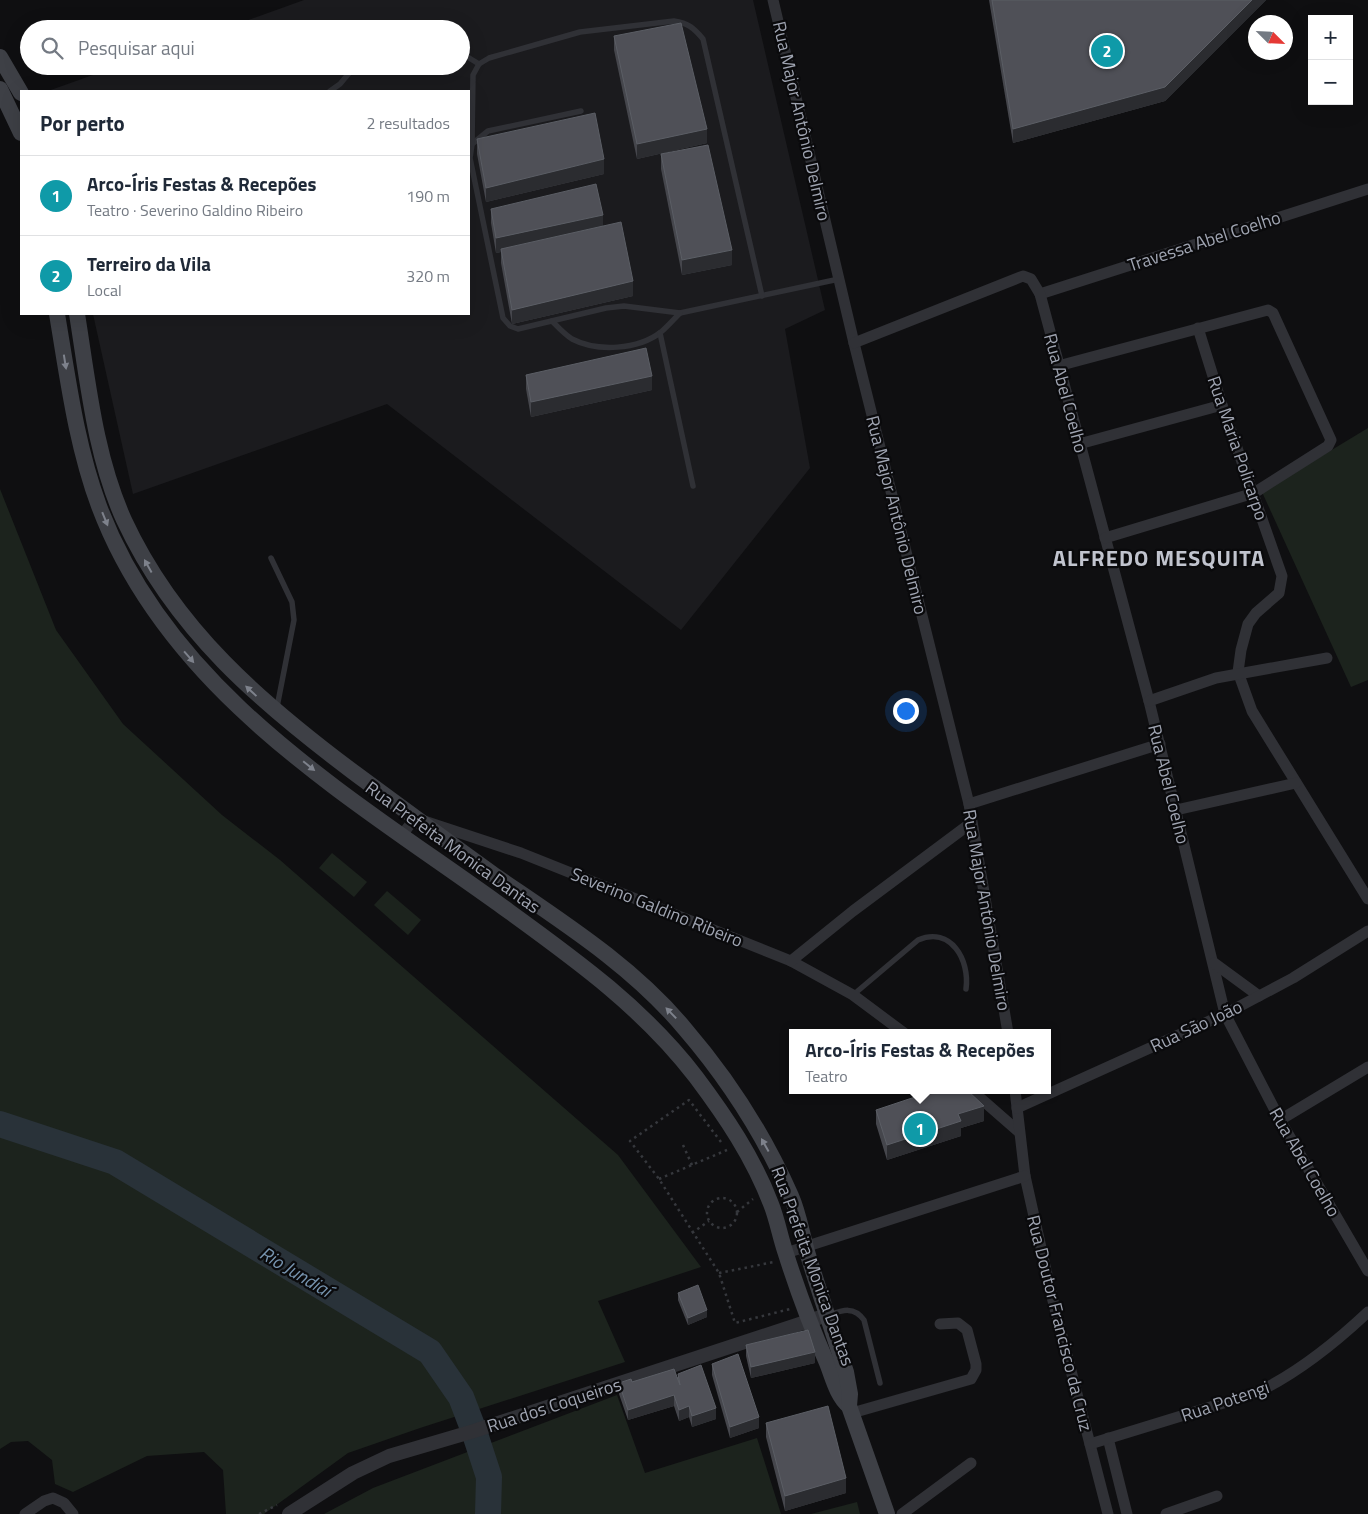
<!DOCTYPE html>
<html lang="pt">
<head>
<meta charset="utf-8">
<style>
	body { margin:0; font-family:"Titillium Web",sans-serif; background:#f6f6f7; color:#1f2937 }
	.controls { position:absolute; right:15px; top:15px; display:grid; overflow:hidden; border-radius:0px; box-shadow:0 5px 20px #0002 }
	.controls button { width:45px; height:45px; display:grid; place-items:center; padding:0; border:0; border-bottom:1px solid #e0e1e3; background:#fff; color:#1f2937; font:25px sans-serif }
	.compass { position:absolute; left:1248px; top:15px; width:45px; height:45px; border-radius:50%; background:#fff; box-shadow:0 5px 20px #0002; rotate:114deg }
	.you { position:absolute; left:905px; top:710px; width:18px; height:18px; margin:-12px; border:4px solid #fff; border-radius:50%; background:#1a73e8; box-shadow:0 0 0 8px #1a73e833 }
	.badge { display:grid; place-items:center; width:32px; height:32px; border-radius:50%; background:#0b8043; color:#fff; font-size:16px; font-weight:700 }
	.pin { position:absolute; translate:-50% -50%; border:2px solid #fff; box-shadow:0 1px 5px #0006 }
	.popup { position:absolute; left:789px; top:1029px; width:262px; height:65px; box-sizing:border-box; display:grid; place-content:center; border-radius:0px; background:#fff; filter:drop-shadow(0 1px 4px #0005); font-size:16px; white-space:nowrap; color:#747a83 }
	.popup b { font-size:19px; color:#1f2937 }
	.popup::after { content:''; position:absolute; left:50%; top:100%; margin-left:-10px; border:10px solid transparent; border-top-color:#fff }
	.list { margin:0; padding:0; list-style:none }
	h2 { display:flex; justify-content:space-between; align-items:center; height:65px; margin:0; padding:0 20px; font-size:21px }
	h2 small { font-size:16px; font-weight:400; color:#747a83 }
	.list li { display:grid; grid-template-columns:32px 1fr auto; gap:15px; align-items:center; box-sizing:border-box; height:80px; padding:0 20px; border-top:1px solid #e0e1e3 }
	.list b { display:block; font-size:19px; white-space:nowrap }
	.list p { margin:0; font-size:16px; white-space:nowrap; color:#747a83 }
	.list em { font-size:16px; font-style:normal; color:#747a83 }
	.icon { flex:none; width:28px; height:28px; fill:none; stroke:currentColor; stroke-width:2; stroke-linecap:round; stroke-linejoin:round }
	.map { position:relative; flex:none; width:1368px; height:1514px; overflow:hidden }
	.search { position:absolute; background:#fff; box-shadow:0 5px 20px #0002; left:20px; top:20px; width:450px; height:55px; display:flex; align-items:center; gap:12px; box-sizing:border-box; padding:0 18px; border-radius:28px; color:#747a83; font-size:19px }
	.panel { position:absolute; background:#fff; box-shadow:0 5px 20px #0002; left:20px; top:90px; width:450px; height:225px; border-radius:0px }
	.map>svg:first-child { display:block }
	.built { fill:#1b1b1e }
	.green { fill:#1c231d }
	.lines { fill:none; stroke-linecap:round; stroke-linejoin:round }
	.river { stroke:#293239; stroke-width:26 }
	.path { stroke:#36383d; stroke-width:2.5; stroke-dasharray:2.5 4; stroke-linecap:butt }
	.service { stroke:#303136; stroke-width:5.5 }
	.minor { stroke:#303136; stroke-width:11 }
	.tertiary { stroke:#303136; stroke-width:14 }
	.secondary { stroke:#3e4046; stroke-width:16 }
	.wall { fill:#45464c }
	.shaded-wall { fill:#2b2c30 }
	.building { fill:#4f5057; stroke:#5b5e65 }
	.oneway { fill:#7e828c }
	.labels { text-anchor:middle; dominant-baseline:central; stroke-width:4.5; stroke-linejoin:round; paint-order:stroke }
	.street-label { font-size:18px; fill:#a0a5b2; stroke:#0a0a0c }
	.water-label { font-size:19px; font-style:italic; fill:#7693ae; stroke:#0a0a0c }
	.district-label { font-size:22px; font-weight:bold; letter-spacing:1px; fill:#c1c4ce; stroke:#0a0a0c }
</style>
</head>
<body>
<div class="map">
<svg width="1368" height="1514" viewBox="0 0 1368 1514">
	<rect width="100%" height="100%" fill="#0f0f11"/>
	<path class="built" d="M304 0H753L825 310 785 329 810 468 681 630 387 404 133 494 93 314H469V91H48L118 66H461V29H223Z"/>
	<g class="green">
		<path d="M1368 428V680L1351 687 1262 492Z"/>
		<path d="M0 489 56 630 123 724 222 815 280 860 618 1155 701 1267 598 1301 625 1362 420 1428 348 1453 264 1514H226L223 1470 204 1452 147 1456 73 1492 55 1484 52 1460 28 1441 11 1442 0 1449Z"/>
		<path d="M332 853 367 882 354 897 319 868Z"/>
		<path d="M387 891 421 920 408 935 374 905Z"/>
		<path d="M617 1395 645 1473 757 1438 781 1514H324L373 1488Z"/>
		<path d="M857 1502 860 1514H811Z"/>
	</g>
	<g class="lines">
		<path class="river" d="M0 1124 115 1162 430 1352 461 1397 474 1431 489 1477 488 1514"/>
		<g class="path">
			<path d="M721 1142 689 1100 630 1141 659 1179 719 1273 735 1323 790 1309"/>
			<path d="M683 1145 692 1165"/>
			<path d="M659 1179 727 1150"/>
			<circle cx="722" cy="1213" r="15"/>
			<path d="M737 1212 753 1199"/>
			<path d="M692 1233 709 1221"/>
			<path d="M719 1273 774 1262"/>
			<path d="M259 1514 277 1505"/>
		</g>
		<g class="service">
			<path d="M461 53 479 64"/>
			<path d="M330 91 340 84 355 66"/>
			<path d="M581 111 488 131 472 144 470 158 503 318 510 326 518 329 606 308 624 306 680 313 839 279"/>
			<path d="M472 144 473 75 479 64 489 58 580 32 674 21C688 23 694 28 703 39L762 296"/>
			<path d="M552 321C558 327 564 334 572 339 597 352 638 350 661 332 667 327 674 319 680 313"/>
			<path d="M660 333 693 486"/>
			<path d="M271 558 292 602 294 620 277 707"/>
			<path d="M853 995 918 940C951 926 970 960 966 989"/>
			<path d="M829 1315C843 1310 854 1306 864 1320L880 1383"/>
		</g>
		<g class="minor">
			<path d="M773 0 854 343 969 804 1008 1033"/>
			<path d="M1040 294 1368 189"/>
			<path d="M1198 328 1222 405 1282 576 1279 593 1256 613 1248 624 1241 650 1238 672 1252 711 1368 899"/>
			<path d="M854 343 1023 276 1031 279 1040 294 1149 701 1225 1014 1280 1120 1368 1271"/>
			<path d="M1058 366 1268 310 1273 313 1331 440 1328 446 1254 493 1105 538"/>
			<path d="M1079 444 1222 405"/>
			<path d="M1149 701 1216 678 1327 658"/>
			<path d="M969 804 1160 744"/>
			<path d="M1176 810 1296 783"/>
			<path d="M402 835 415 818 521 853 791 961 853 995 904 1033"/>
			<path d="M791 961 853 911 971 823"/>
			<path d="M1214 963 1259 996"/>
			<path d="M971 1090 1018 1131"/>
			<path d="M1015 1090 1025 1176 1052 1297 1108 1514"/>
			<path d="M1017 1108 1225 1014 1293 978 1368 931"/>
			<path d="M1280 1120 1368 1067"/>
			<path d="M786 1253 1025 1176"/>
			<path d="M852 1413 971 1379 976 1370V1364L967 1330 958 1323 940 1324"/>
			<path d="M1108 1438 1127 1514"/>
			<path d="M1090 1444 1256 1393C1298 1373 1334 1344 1368 1312"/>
			<path d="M25 1514 44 1501 53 1498 64 1503 73 1514"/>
			<path d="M902 1514 971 1463"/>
			<path d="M1166 1514 1217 1496"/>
		</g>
		<path class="tertiary" d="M289 1514 353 1473 389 1456 474 1431 827 1315"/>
		<g class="secondary">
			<path d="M0 57 21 93"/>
			<path d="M0 89 21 133"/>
			<path d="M57 314C68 379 76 444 99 506 168 690 344 793 496 902 569 955 641 1005 696 1077 726 1117 753 1157 771 1204 777 1219 780 1236 785 1251 797 1289 811 1327 827 1363 833 1378 837 1396 849 1406"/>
			<path d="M77 314C88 382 95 456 124 520 175 630 261 703 356 774 402 808 448 842 494 875 561 921 633 966 685 1029 728 1079 764 1135 791 1196 799 1214 802 1235 808 1255 820 1294 833 1333 846 1372L850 1394 849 1406 887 1514"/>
		</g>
	</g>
	<g class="wall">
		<path d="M989 0H1266L1165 101 1013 143Z"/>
		<path d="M614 36 707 143 637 159 614 50Z"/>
		<path d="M477 139 604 174 486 202 477 154Z"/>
		<path d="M661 154 732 265 682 275 661 169Z"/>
		<path d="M491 209 603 226 633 296 512 324 501 263V252L496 253 491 223Z"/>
		<path d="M526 375 652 390 531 417 526 389Z"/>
		<path d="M876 1110 984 1121 961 1128V1136L887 1160 876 1124Z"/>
		<path d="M678 1293 707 1317 688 1325 678 1300Z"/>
		<path d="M746 1345 815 1363 751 1378 746 1356Z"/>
		<path d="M712 1364 759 1428 730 1438 712 1375Z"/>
		<path d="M678 1374 716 1419 692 1427 689 1417 679 1421 674 1406 628 1420 619 1394V1383L678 1377Z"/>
		<path d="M766 1423 846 1493 785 1511 766 1437Z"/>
	</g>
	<g class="shaded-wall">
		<path d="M1252 0H1266L1165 101 1013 143V129Z"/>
		<path d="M707 129V143L637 159V144Z"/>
		<path d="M604 159V174L486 202V188Z"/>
		<path d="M603 215V229L501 249V252L496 253V238Z"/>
		<path d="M732 250V265L682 275V260Z"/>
		<path d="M633 281V296L512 324V310Z"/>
		<path d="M652 376V390L531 417V402Z"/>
		<path d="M984 1106V1121L961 1128V1136L887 1160V1145L958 1114Z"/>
		<path d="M707 1310V1317L688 1325V1318Z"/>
		<path d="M815 1352V1363L751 1378V1367Z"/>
		<path d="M674 1395V1406L628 1420V1410Z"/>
		<path d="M689 1406V1417L679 1421V1410Z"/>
		<path d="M716 1408V1419L692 1427V1416Z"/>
		<path d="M759 1417V1428L730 1438V1427Z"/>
		<path d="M846 1478V1493L785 1511V1496Z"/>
	</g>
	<g class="building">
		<path d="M992 0H1252L1165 87 1013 129Z"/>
		<path d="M681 23 707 129 637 144 614 36Z"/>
		<path d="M595 113 604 159 486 188 477 139Z"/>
		<path d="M708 145 732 250 682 260 661 154Z"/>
		<path d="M596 184 603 215 496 238 491 209Z"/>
		<path d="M621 222 633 281 512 310 501 249Z"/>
		<path d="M646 348 652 376 531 402 526 375Z"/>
		<path d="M936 1090H967L984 1106 958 1114 961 1121 887 1145 876 1110Z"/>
		<path d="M698 1285 707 1310 688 1318 678 1293Z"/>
		<path d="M808 1330 815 1352 751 1367 746 1345Z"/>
		<path d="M738 1354 759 1417 730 1427 712 1364Z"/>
		<path d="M701 1365 716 1408 692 1416 689 1406 679 1410 674 1395 628 1410 619 1383 631 1379 632 1382 674 1369 680 1385 678 1374Z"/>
		<path d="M828 1406 846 1478 785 1496 766 1423Z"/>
	</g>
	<defs><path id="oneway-solid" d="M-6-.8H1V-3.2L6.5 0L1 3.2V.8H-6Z" transform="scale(1.25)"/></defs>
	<g class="oneway">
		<use href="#oneway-solid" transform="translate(65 362) rotate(81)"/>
		<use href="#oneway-solid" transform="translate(105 519) rotate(68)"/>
		<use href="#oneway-solid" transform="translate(148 566) rotate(-119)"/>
		<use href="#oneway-solid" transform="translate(189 657) rotate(49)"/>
		<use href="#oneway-solid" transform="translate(251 691) rotate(-137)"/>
		<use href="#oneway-solid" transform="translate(309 766) rotate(39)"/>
		<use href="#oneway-solid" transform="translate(671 1013) rotate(-134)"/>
		<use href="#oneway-solid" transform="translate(765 1145) rotate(-119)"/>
	</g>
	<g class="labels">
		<g class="street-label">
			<text transform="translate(802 121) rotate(77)">Rua Major Antônio Delmiro</text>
			<text transform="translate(1204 241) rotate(-18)">Travessa Abel Coelho</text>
			<text transform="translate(1066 393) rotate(75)">Rua Abel Coelho</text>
			<text transform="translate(1238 448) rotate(71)">Rua Maria Policarpo</text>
			<text transform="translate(897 515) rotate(76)">Rua Major Antônio Delmiro</text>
			<text transform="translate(1169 784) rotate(76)">Rua Abel Coelho</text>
			<text transform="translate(453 847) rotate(36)">Rua Prefeita Monica Dantas</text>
			<text transform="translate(657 907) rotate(22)">Severino Galdino Ribeiro</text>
			<text transform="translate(987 910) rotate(80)">Rua Major Antônio Delmiro</text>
			<text transform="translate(1196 1026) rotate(-25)">Rua São João</text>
			<text transform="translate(1305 1162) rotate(60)">Rua Abel Coelho</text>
			<text transform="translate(813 1266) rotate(70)">Rua Prefeita Monica Dantas</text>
			<text transform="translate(1060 1323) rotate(76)">Rua Doutor Francisco da Cruz</text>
			<text transform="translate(1225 1401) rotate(-19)">Rua Potengi</text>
			<text transform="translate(554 1405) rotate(-18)">Rua dos Coqueiros</text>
		</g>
		<g class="water-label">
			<text transform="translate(296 1271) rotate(31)">Rio Jundiaí</text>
		</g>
		<g class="district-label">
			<text x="1159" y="558">ALFREDO MESQUITA</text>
		</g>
	</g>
</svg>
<div class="controls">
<button>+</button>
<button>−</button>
</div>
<svg class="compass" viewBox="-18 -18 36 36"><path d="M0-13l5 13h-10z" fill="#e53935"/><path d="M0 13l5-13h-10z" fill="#747a83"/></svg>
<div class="you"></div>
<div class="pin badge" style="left:920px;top:1129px;background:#0f9aa8">1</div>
<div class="popup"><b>Arco-Íris Festas &amp; Recepões</b>Teatro</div>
<div class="pin badge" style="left:1107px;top:51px;background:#0f9aa8">2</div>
<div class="search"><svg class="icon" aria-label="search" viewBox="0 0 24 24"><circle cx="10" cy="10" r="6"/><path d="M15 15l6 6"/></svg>Pesquisar aqui</div>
<section class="panel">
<h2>Por perto<small>2 resultados</small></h2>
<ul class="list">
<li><span class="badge" style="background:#0f9aa8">1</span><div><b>Arco-Íris Festas &amp; Recepões</b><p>Teatro · Severino Galdino Ribeiro</p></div><em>190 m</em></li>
<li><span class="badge" style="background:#0f9aa8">2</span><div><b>Terreiro da Vila</b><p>Local</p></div><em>320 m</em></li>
</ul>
</section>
</div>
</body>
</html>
